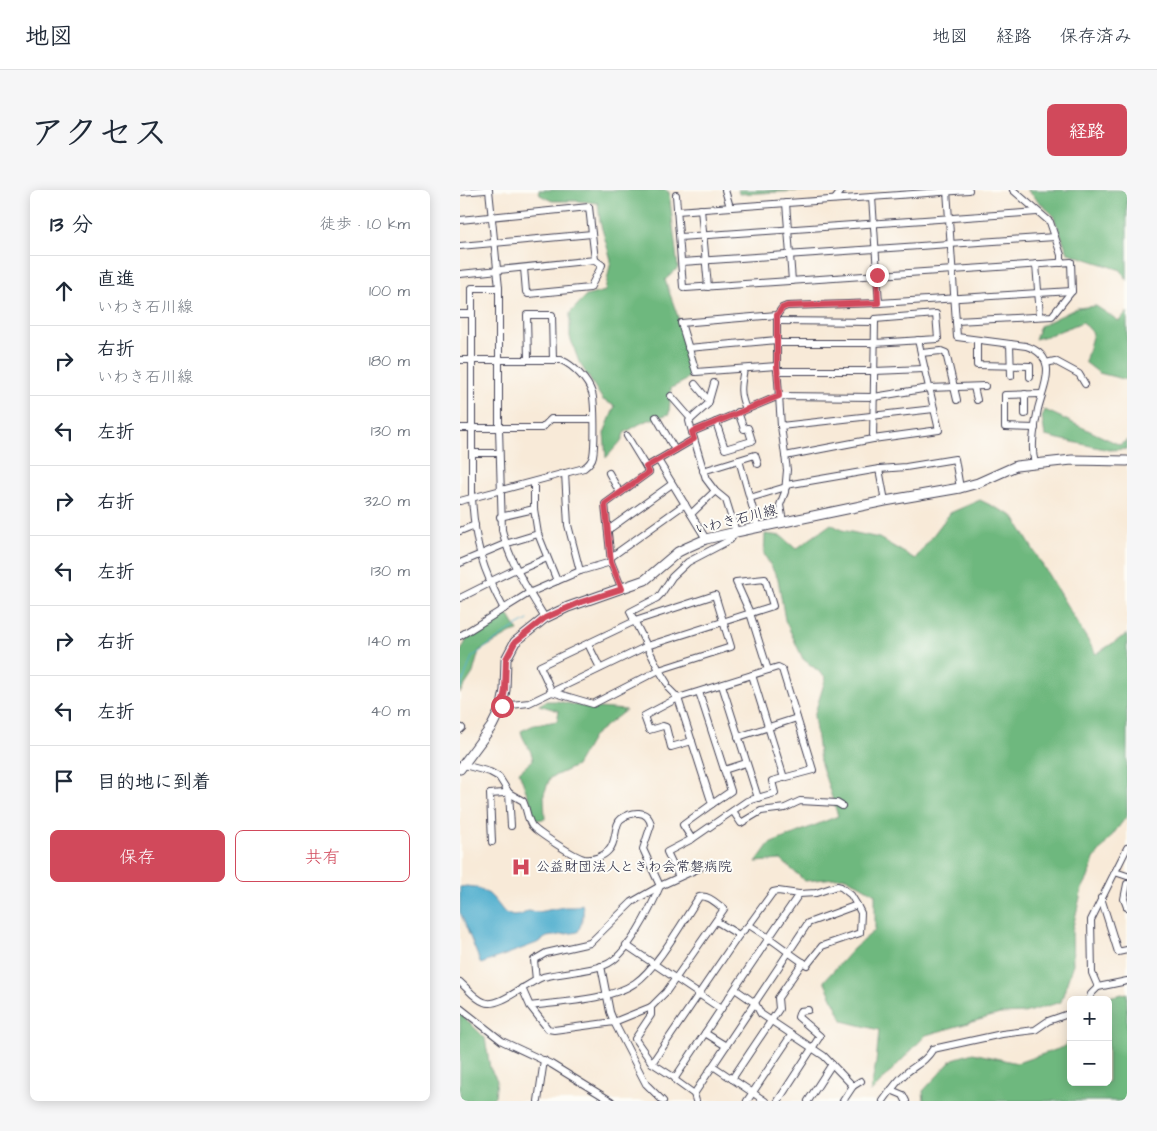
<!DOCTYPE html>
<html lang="ja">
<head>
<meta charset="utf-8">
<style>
	body { margin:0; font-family:"Architects Daughter","Klee One",sans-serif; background:#f6f6f7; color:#1f2937 }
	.controls { position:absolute; right:15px; bottom:15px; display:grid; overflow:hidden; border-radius:8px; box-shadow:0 2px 12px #0003 }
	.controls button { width:45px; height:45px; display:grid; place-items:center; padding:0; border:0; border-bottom:1px solid #e0e1e3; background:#fff; color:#1f2937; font:25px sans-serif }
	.stop { position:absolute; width:15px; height:15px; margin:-11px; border:4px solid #d1495b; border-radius:50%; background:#fff }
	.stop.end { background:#d1495b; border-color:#fff; box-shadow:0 1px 5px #0008 }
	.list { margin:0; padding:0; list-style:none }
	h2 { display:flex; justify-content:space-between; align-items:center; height:65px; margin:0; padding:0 20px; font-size:21px }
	h2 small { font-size:16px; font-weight:400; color:#747a83 }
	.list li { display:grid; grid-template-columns:32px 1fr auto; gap:15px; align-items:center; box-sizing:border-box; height:70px; padding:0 20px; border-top:1px solid #e0e1e3 }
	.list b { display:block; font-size:19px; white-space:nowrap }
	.list p { margin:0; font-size:16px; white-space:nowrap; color:#747a83 }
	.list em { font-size:16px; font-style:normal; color:#747a83 }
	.actions { display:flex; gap:10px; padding:15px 20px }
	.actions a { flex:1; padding:11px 0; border:1px solid #d1495b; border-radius:8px; text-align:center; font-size:18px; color:#d1495b }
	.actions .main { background:#d1495b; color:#fff }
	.icon { flex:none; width:28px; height:28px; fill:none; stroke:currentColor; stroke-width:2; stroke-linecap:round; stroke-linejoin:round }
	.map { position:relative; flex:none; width:667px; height:911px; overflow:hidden; border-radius:8px }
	header { display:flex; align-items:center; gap:30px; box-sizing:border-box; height:70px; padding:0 25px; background:#fff; border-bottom:1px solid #e0e1e3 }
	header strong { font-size:24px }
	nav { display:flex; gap:28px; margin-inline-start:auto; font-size:18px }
	.intro { display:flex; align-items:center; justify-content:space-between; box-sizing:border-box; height:120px; padding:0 30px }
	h1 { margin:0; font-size:35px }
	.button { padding:12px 22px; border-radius:8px; background:#d1495b; color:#fff; font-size:18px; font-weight:700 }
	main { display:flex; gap:30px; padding:0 30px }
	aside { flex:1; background:#fff; border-radius:8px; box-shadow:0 2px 12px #0003 }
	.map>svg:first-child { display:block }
	.forest { fill:#6eb87e; stroke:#486d5c }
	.water { fill:#50aece; stroke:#396884 }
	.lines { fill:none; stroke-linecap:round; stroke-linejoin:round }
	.stream { stroke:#50aece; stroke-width:1 }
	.minor-casing { stroke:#424053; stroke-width:8 }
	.major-casing { stroke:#424053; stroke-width:11 }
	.minor { stroke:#fff; stroke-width:6 }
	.major { stroke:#fff; stroke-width:9 }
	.route { stroke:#d1495b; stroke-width:6 }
	.labels { text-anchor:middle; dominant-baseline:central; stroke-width:4; stroke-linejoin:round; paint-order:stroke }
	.street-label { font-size:14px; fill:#22223b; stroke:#fdfcf7 }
	.poi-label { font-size:14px; fill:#22223b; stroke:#fdfcf7; text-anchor:start }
</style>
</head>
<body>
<header>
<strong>地図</strong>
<nav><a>地図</a><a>経路</a><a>保存済み</a></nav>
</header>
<div class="intro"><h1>アクセス</h1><a class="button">経路</a></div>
<main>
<aside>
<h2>13 分<small>徒歩 · 1.0 km</small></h2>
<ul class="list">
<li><svg class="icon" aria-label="ahead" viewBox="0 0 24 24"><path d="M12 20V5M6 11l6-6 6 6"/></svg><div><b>直進</b><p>いわき石川線</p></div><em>100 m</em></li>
<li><svg class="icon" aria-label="right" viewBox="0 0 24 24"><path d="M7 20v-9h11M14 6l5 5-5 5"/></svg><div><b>右折</b><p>いわき石川線</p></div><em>180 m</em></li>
<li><svg class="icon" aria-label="left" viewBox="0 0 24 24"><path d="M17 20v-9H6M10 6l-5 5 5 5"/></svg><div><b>左折</b></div><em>130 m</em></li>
<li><svg class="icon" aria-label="right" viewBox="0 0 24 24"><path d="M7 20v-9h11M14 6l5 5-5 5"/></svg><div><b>右折</b></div><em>320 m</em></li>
<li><svg class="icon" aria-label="left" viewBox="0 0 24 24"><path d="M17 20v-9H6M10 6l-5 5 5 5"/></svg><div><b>左折</b></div><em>130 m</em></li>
<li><svg class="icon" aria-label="right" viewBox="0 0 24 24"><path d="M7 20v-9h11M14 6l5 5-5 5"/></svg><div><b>右折</b></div><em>140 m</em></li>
<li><svg class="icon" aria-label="left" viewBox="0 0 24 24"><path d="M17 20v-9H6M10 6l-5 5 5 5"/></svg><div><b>左折</b></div><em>40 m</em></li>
<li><svg class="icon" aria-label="arrive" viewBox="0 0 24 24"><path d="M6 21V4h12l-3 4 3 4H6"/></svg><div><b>目的地に到着</b></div></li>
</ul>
<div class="actions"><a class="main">保存</a><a>共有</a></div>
</aside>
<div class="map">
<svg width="667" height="911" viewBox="0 0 667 911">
	<rect width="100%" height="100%" fill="#fdfcf7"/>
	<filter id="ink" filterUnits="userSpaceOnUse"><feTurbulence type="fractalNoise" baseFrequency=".02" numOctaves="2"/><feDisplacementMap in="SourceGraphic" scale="10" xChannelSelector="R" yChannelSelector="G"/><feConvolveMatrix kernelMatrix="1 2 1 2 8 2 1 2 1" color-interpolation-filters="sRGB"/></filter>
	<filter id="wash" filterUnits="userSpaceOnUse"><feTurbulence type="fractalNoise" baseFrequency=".0096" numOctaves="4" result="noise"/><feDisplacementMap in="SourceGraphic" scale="20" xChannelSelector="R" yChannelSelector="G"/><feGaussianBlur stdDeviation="1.12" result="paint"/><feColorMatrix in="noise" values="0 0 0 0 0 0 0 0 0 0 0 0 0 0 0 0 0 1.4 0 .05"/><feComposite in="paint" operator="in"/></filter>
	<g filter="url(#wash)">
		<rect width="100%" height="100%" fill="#f8ead8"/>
		<g class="forest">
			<path d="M79 0H205L209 2 218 78 205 90 218 127 232 184 223 192 211 198 209 224 183 232 164 243 162 250 146 268 144 243 155 216 143 210 119 172 110 147V123L126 106 145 101 151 70 140 32 138 13 118 11H92L80 5Z"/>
			<path d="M278 0H361L279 4Z"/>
			<path d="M567 0H667V91L661 80 608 63 593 25Z"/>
			<path d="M636 116 659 131 667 122V190L639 183 625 172 633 143 623 132 587 146 575 149 580 136 617 118Z"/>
			<path d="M585 220 660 255 667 250V259L649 260 585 246 582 227Z"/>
			<path d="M520 310 553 326 636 464 667 444V626L634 669 628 688 622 699 612 741 613 774 601 812 564 823 540 824 466 845 410 903 416 873 419 840 383 831 364 791 393 759 415 740V704L386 687 345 691 321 670 296 672 309 654 378 626 360 571 354 526 366 487 343 469 325 430 318 389 304 364 305 344 321 346 336 359 371 334 382 340 419 348 455 369 490 323Z"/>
			<path d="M48 424 58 441 51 443 19 461 13 483 0 503V463L7 449Z"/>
			<path d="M86 511H97L125 517 166 520 134 545 116 576 90 588 84 604 85 629 74 630 70 612 59 582 73 570C71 557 63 552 61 541L74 535 97 531 99 521 79 515Z"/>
			<path d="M667 803V911H464L463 901 493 869 513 863 557 873 604 857 611 847V892H648V810H644L648 807Z"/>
			<path d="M0 823 25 848 30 878 37 890 35 906 29 911H0Z"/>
		</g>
		<path class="water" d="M7 696 15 697 29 704 34 709 45 723 53 726 61 725 68 721 78 722 104 717H115L122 714C125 724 122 732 118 742L87 747 77 753 21 774 0 722V697Z"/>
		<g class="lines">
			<path class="stream" d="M0 499 12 467 50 440 68 430"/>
		</g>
	</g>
	<g filter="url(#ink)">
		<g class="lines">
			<g class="minor-casing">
				<g id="minor">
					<path d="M29 0 39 98V238L42 340C50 373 68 400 85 428"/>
					<path d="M265 0 270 17"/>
					<path d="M487 0 497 147 566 156C600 167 584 195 578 219 575 235 570 257 575 273"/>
					<path d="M553 0 590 32 601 65V73"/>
					<path d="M0 2 25 0"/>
					<path d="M216 5 223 97 226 98 611 72 612 101 592 126 496 131"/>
					<path d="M412 7 419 113"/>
					<path d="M375 9 382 0"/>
					<path d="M326 13 332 91"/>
					<path d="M241 19 248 97"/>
					<path d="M217 21 509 0"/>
					<path d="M0 30 129 17 135 70 0 84"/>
					<path d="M220 47 577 22"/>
					<path d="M0 56 132 44"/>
					<path d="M222 72 595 47"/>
					<path d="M576 74 580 126"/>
					<path d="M64 78 66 102 68 104 130 98 142 75 135 70"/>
					<path d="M39 98H12V308C15 354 22 379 44 419"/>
					<path d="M0 124H12"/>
					<path d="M317 125 221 133 236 182 317 176"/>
					<path d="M517 150V175L570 176V187"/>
					<path d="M317 153H415L478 149 476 124 415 129V132L317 131"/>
					<path d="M550 154 551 186"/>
					<path d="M228 158 317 150"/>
					<path d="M461 163 481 161 486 163 497 210"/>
					<path d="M0 170H101C113 175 128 190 132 203 135 212 135 256 133 266 132 271 128 275 124 278L0 311"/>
					<path d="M68 170 67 125H92L93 170"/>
					<path d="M586 173 595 171 619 184 625 194"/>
					<path d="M284 179C281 195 279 203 286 219"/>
					<path d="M317 181H414L464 179"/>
					<path d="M235 194 249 211"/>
					<path d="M514 197 517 210"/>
					<path d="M565 204V224"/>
					<path d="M211 206 231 229"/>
					<path d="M196 227 215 260"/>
					<path d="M256 232 265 259 292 251 288 238 284 239 278 222"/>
					<path d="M321 236 474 219"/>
					<path d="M0 238H82L91 229H133"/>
					<path d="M575 238 545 237V205L582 204"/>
					<path d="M232 242 229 231 248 214 254 193"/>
					<path d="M413 249 415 132"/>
					<path d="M12 263H39"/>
					<path d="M325 266 413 249 479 240 458 150"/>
					<path d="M198 270 246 349"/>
					<path d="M279 270 298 337"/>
					<path d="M186 277 234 249"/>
					<path d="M419 279 425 311"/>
					<path d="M243 281 295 265 298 274"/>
					<path d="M105 283 108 335 120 381"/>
					<path d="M149 283 160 303"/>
					<path d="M74 292V319L78 344 97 391"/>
					<path d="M326 295 419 279 446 277 495 269 500 298"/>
					<path d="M290 308 326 297"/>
					<path d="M231 324 255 301"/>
					<path d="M40 327 74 319"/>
					<path d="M323 332 320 315 325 302 327 280 321 236 317 176V125L322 118 327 116 419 113 612 101"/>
					<path d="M148 340 212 294"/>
					<path d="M0 341 15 335"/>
					<path d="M151 367 225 314"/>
					<path d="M0 373 45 354 78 344"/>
					<path d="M57 381 87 368"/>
					<path d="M29 392 56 379"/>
					<path d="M162 399 151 372 145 314 189 282 167 246"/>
					<path d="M255 405 271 457 199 480 133 514 92 502 80 476 175 431Z"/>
					<path d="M0 408 30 393"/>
					<path d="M0 446 69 403 120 381 151 372"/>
					<path d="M128 454 140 478"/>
					<path d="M292 485 324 588"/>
					<path d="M207 493 199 480 170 422 197 408 201 404 212 387 228 372 270 350 276 342 266 310 255 301 246 289 232 242 319 206 414 207 469 198 525 196"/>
					<path d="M262 495 298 608"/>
					<path d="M209 499 218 508 252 614 271 601 239 502"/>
					<path d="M42 516 69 513 187 456 313 416 305 389 276 392 290 423 308 480"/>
					<path d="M0 540 2 538"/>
					<path d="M278 547 337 528"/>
					<path d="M264 580 286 573"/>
					<path d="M49 603 51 636"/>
					<path d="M273 621 281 633 301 621 325 618 340 611 377 613 382 616"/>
					<path d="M232 649 223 635 252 614"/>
					<path d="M32 652 30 604 44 603 47 600"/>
					<path d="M667 658 655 682 667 686"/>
					<path d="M219 687 207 662 232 649 287 611 315 603 312 591 353 580 322 479 318 477 218 508 184 526 189 540 203 536 206 537 211 557 232 551"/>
					<path d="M667 694 664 709 667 717"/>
					<path d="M339 704 356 703 377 696 381 697 391 705 397 715"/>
					<path d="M641 708 658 762 667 760"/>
					<path d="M256 731 279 745"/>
					<path d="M166 755 261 819 309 748 289 735 313 702 318 701 339 704 309 748C322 757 334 767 347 775L362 756 400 743 401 723 397 715 348 733 234 904"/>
					<path d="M141 776 150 822 154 832 186 894 203 911"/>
					<path d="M76 790 74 770 86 763 130 753 172 712 200 696 248 674"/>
					<path d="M0 792C7 798 15 809 24 812 38 819 68 792 83 787 103 782 126 782 145 775 167 767 191 718 200 696L183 659 191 635C188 619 172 621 161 629 154 634 157 652 149 660 143 667 133 670 124 669 115 667 78 643 72 636 67 629 67 619 63 611L49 603 39 587 30 582 4 575"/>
					<path d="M638 797 667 791"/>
					<path d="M62 798 70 816 88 839 94 840 154 832 191 817 206 802 264 719C257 714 248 704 239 707 223 731 197 778 175 793 151 810 100 812 70 816"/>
					<path d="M275 799 295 813 301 824 364 866 393 896"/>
					<path d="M629 810 631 804 638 797 632 783 631 730 655 682"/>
					<path d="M191 817V825L175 849 192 873 215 888 216 891 234 904 236 911"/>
					<path d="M0 818 42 851 91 874 151 911"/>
					<path d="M245 843 266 856"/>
					<path d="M192 873 279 745 289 735"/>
					<path d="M253 876 305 911"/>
					<path d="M215 888 261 819"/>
					<path d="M272 889 319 819 318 808 343 772"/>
					<path d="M431 900 443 905 446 911"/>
					<path d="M78 911 84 870"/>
					<path d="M287 911 332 844"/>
					<path d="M318 911 360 846 338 827 340 821 348 820"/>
					<path d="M348 911 372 874"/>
					<path d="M383 911 393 896 401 891"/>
					<path d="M423 911C430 901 437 891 446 883 457 874 465 872 473 859L542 844 575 840 588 831 611 823"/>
				</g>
			</g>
			<g class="major-casing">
				<path id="major" d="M0 579 32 536 42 516 45 500 46 469 55 452 85 428 108 417 185 390 218 362 228 357 246 349 276 342 425 311 500 298 518 293 556 276 612 270 667 271"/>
			</g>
			<use href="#minor" class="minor"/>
			<use href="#major" class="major"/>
		</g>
	</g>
	<g class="lines" filter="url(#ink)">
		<path class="route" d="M42 516 45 500 46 469 55 452 85 428 121 412 162 399 151 372 145 314 189 282 186 277 234 249 232 242 319 206 317 176V125L322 118 327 116 418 113 417 85"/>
	</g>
	<defs>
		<g id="hospital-bare" transform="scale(1.5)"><path d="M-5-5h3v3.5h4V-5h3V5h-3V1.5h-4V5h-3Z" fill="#d1495b" stroke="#fdfcf7" stroke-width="2.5" paint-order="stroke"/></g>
	</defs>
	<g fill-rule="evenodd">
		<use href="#hospital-bare" x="61" y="677"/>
	</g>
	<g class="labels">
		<g class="street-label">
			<text transform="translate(276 330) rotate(-14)">いわき石川線</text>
		</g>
		<g class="poi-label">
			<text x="76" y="677">公益財団法人ときわ会常磐病院</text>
		</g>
	</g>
</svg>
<div class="controls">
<button>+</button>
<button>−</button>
</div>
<div class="stop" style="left:42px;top:516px"></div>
<div class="stop end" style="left:417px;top:85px"></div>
</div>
</main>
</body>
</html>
